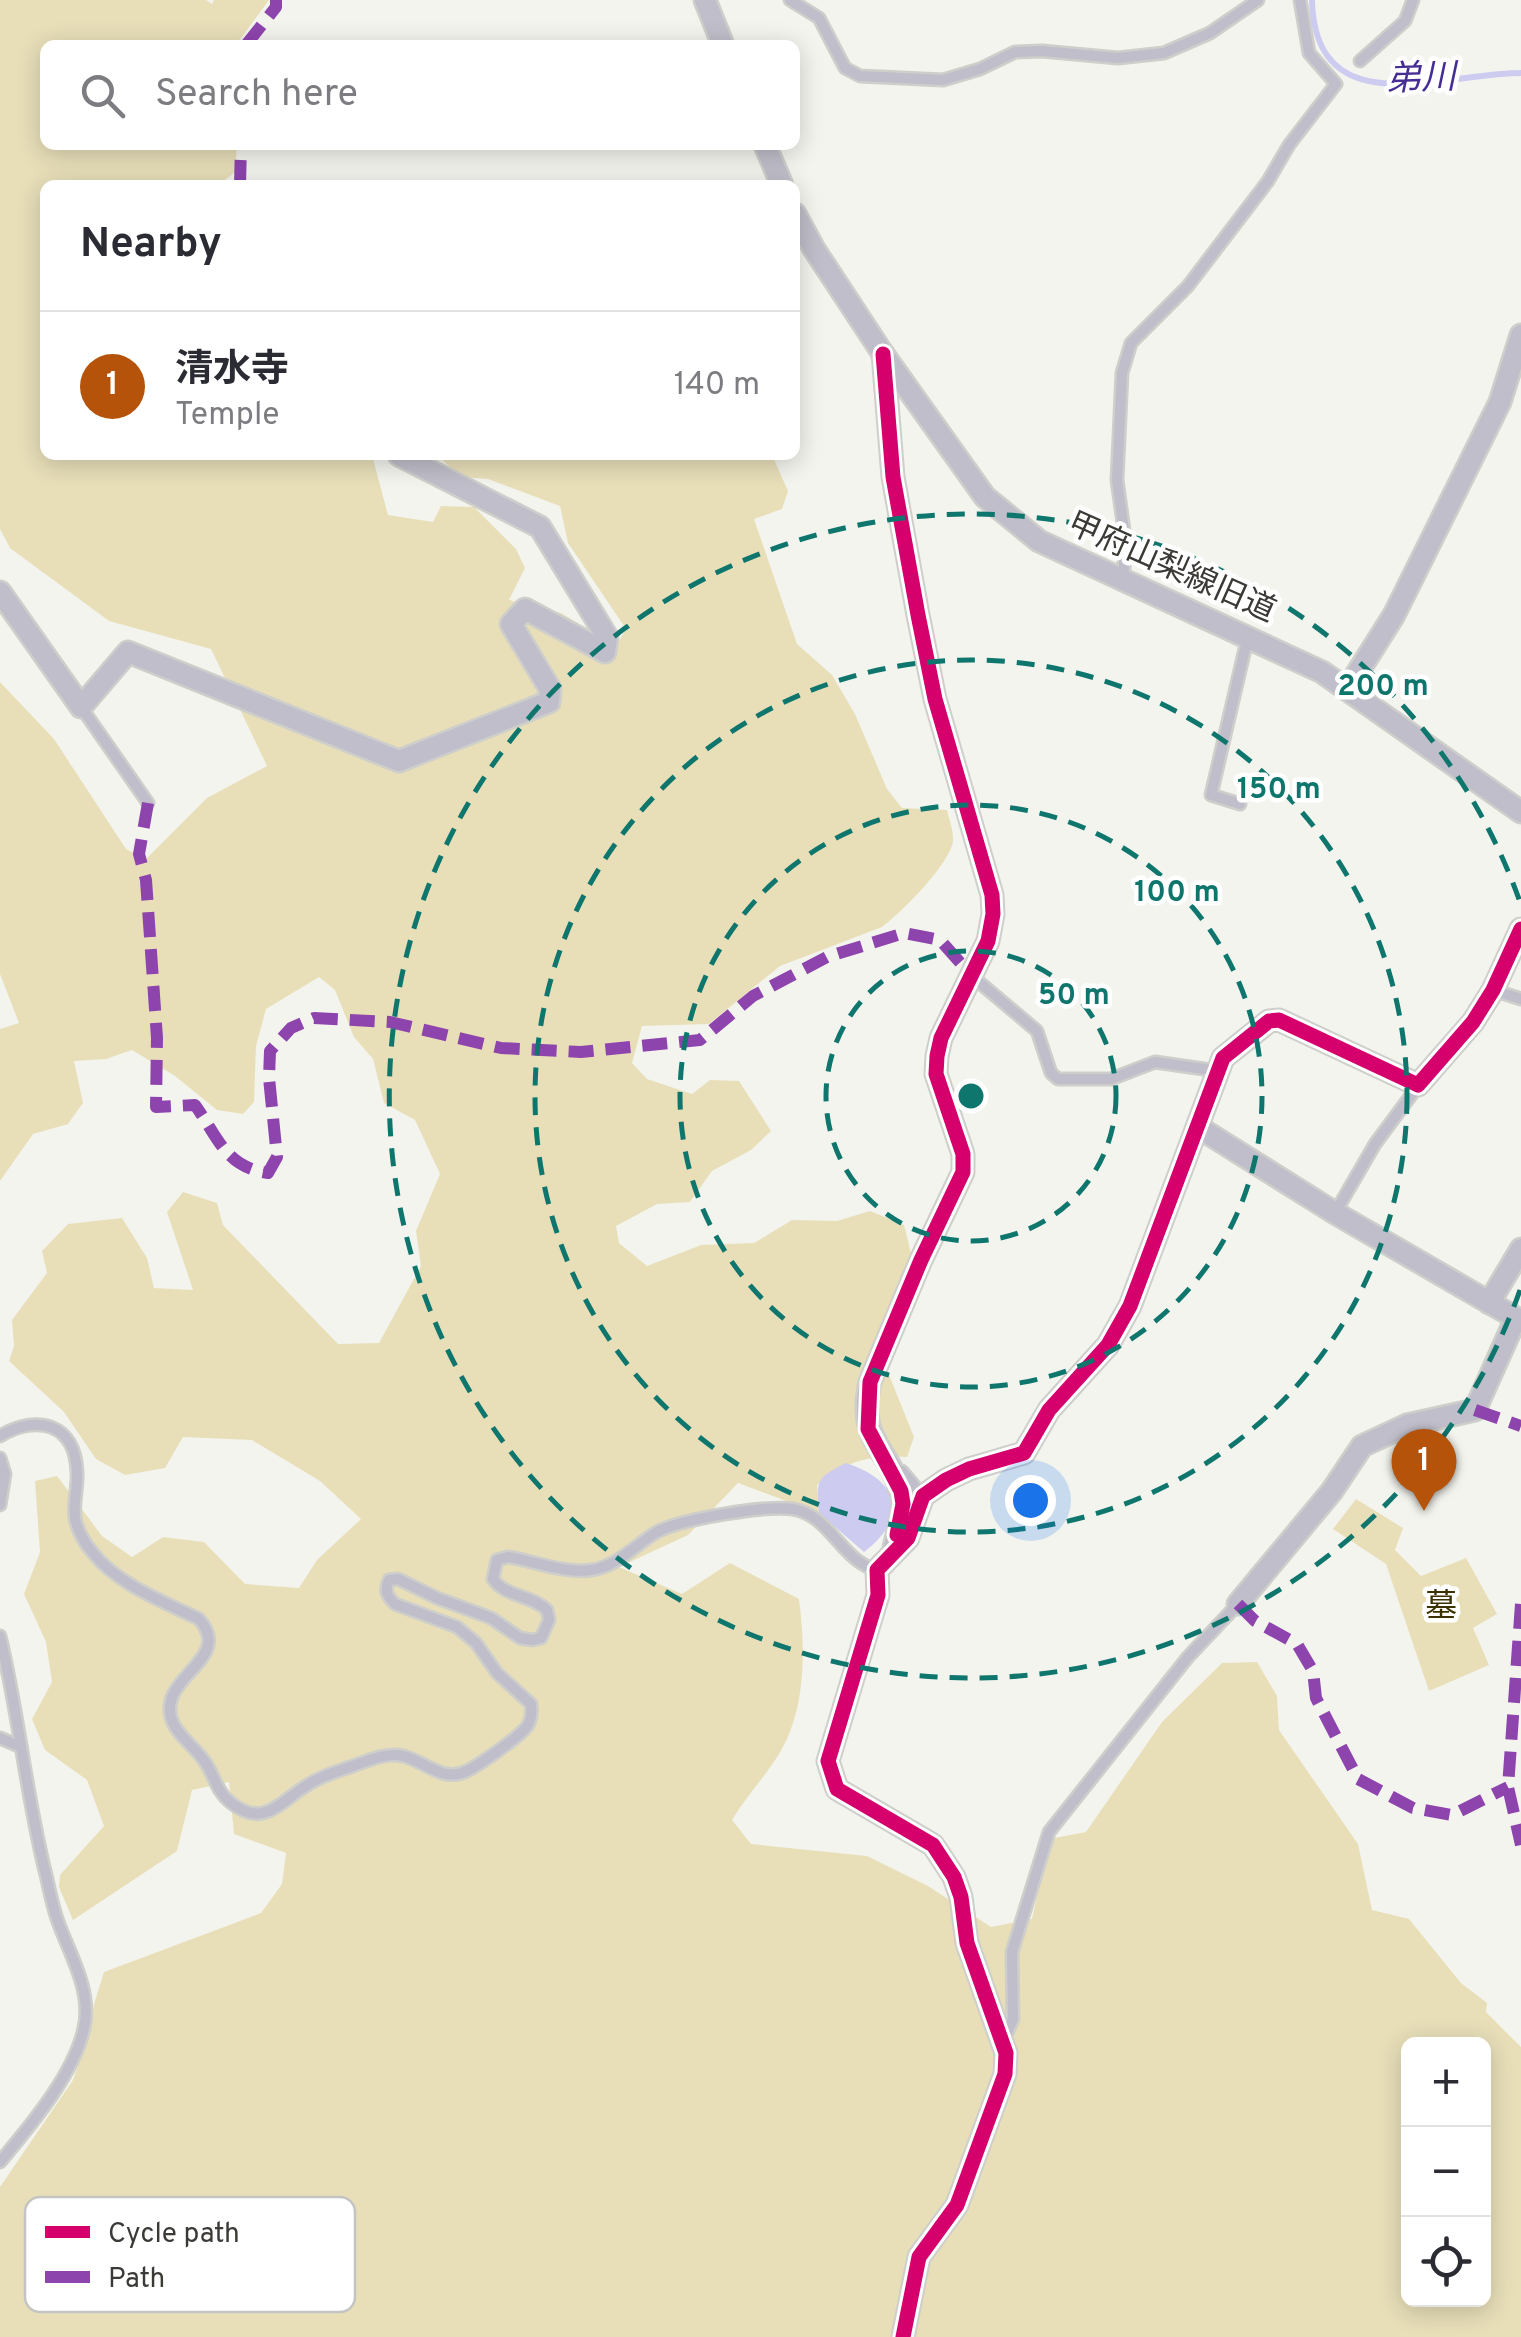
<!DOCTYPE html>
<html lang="en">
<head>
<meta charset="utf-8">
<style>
	body { margin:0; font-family:Overpass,"Noto Sans JP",sans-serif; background:#f2f2f3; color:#2b2b33 }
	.controls { position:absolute; right:30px; bottom:30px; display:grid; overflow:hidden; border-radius:15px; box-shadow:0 5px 25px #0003 }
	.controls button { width:90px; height:90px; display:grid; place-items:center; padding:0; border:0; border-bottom:2px solid #e1e1e2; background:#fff; color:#2b2b33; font:50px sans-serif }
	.you { position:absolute; left:1030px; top:1500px; width:35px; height:35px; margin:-25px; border:8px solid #fff; border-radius:50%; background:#1a73e8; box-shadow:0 0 0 15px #1a73e833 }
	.badge { display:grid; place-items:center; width:65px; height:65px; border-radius:50%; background:#b45309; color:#fff; font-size:32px; font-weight:700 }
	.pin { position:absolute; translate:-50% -82px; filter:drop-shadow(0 2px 5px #0008) }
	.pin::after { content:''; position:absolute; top:52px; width:35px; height:30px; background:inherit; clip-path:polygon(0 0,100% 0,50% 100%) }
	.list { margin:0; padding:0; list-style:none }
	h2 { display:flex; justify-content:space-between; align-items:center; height:130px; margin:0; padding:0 40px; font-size:42px }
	h2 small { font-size:32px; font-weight:400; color:#7c7c81 }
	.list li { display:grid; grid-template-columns:65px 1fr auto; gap:30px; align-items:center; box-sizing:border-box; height:150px; padding:0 40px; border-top:2px solid #e1e1e2 }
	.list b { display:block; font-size:38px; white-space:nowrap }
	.list p { margin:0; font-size:32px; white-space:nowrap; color:#7c7c81 }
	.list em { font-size:32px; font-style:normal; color:#7c7c81 }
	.icon { flex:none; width:55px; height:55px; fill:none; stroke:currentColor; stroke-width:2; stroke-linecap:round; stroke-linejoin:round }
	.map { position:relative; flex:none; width:1521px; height:2337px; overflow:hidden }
	.search { position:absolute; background:#fff; box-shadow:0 5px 25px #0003; left:40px; top:40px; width:760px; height:110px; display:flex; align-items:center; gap:25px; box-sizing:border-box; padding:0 35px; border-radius:15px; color:#7c7c81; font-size:38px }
	.panel { position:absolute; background:#fff; box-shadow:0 5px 25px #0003; left:40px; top:180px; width:760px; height:280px; border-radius:15px }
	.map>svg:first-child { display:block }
	.green { fill:#e8dfb9; fill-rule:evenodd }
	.water { fill:#cdcbf0 }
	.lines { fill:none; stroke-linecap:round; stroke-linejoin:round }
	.stream { stroke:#cdcbf0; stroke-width:6 }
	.service-casing { stroke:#cececb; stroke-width:15 }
	.minor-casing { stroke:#cececb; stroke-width:25 }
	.service { stroke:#bfbeca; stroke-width:10 }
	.minor { stroke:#bfbeca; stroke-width:20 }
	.quiet { stroke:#8e44ad; stroke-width:12; stroke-dasharray:25 12; stroke-linecap:butt }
	.cycleway-casing { stroke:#fff; stroke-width:21 }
	.cycleway { stroke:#d6006c; stroke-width:15 }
	.ring { fill:none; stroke:#0f766e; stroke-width:5; stroke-dasharray:18 12 }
	.labels { text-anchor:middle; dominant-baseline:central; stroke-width:9; stroke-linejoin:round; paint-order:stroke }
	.street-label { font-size:32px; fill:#3b3a36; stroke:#fff }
	.park-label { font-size:32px; fill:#3c3101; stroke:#fff }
	.water-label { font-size:35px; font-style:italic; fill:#452d94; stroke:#fff }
	.key { fill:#fff; stroke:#c4c4c3; stroke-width:2.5 }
	.key-label { font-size:28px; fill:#3b3a36 }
	.centre { fill:#0f766e; stroke:#fff; stroke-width:5 }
	.ring-label { font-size:30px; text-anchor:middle; font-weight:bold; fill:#0f766e; stroke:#fff; stroke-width:9; stroke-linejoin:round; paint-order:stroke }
</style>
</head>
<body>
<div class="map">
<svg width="1521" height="2337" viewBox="0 0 1521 2337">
	<rect width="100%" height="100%" fill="#f4f4ef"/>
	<g class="green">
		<path d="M0 0H206L212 4 214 0H269L236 45H45V145H237L235 172 219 185H45V455H372L388 515 433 522 441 506 474 507 516 549 525 568 509 600 561 613 616 646 626 629 568 543 560 506 488 479 461 477 437 455H772L788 491 782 509 754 519 797 644 832 675 855 714 887 789 902 808 947 810C949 819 954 832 953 841 950 864 901 913 882 927L780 966 709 1024 642 1026 632 1063 647 1079 692 1094 710 1080 739 1081 771 1131 751 1150 712 1171 690 1202 657 1204 616 1226 619 1243 647 1266 701 1245 754 1243 792 1220 837 1221 870 1211 904 1225 913 1261 879 1350 914 1437 907 1457C865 1456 850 1460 817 1485L819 1513 738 1483 688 1535 619 1567 682 1594 730 1563 799 1599C805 1644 806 1699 786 1741 773 1769 748 1793 732 1820L751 1844 867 1856 928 1886 991 1927 1032 1919 1049 1839 1086 1832 1162 1722 1222 1663 1257 1662 1277 1696 1279 1730 1358 1844 1372 1910 1409 1919 1461 1983 1487 2003 1486 2012 1521 2047V2337H0V2187L73 2080 89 2033 94 2004 104 1972 261 1913 282 1884 286 1853 234 1834 229 1782 192 1790 177 1851 73 1920 59 1887 60 1875 104 1826 87 1780 45 1750 32 1719 52 1682 46 1642 24 1594 40 1552 35 1481 57 1476 102 1536 132 1557 163 1537 204 1542 245 1584 299 1588 317 1560 361 1519 320 1481 252 1440 183 1437 165 1468 125 1475 96 1459 64 1412 9 1361 14 1346 12 1320 47 1273 42 1251 68 1224 122 1218 147 1258 154 1288 193 1290 167 1212 183 1192 217 1203 223 1225 338 1344 379 1343 421 1266 416 1231 440 1174 415 1120 384 1103 373 1059 354 1037 335 990 319 977 266 1009 256 1046 254 1102 243 1114 217 1110 175 1076 132 1050 106 1059 74 1061 83 1103 68 1124 33 1134 0 1181V1029L19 1023 0 974V682L54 739 126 849 146 859 207 798 267 766 211 649 109 621 10 548 0 529ZM1408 2044H1484V2300H1408Z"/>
		<path d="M1356 1499 1403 1528 1395 1550 1421 1576 1466 1558 1497 1614 1473 1628 1489 1665 1429 1691 1386 1564 1333 1529Z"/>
	</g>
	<path class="water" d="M846 1463C899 1480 910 1517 864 1552L819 1513C816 1480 816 1478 846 1463Z"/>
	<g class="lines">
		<path class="stream" d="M1312 0C1315 126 1443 73 1521 73"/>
		<g class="service-casing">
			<g id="service">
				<path d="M790 0 819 18 845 68 860 76 943 80 980 69 1015 52 1042 51 1118 58 1164 53 1210 33 1258 0"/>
				<path d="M1360 61 1405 21 1413 0"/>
				<path d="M1124 582V530L1117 480 1122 373 1131 343 1188 286 1268 181 1289 145 1336 84 1309 53 1300 0"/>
				<path d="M81 707 148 803"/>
				<path d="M1240 804 1211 795 1248 636"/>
				<path d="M973 977 1037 1031 1051 1073 1058 1079H1111L1155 1062 1218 1071"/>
				<path d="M1493 990 1521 999"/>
				<path d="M1335 1213 1375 1144 1418 1086"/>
				<path d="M0 1436C37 1414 75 1423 77 1472 78 1487 73 1503 75 1518 77 1530 85 1544 93 1553 117 1584 164 1602 199 1619 236 1661 153 1677 173 1723 179 1736 193 1746 202 1758 214 1772 215 1790 230 1802 264 1830 280 1801 309 1784 320 1777 332 1773 344 1769 361 1764 385 1751 403 1756 425 1761 442 1783 467 1771 480 1764 520 1737 528 1725 532 1718 532 1712 531 1704L497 1673 476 1643 457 1627 395 1604C387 1596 384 1591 389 1580L398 1579 437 1598 491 1618 520 1638 532 1640 541 1638 549 1620 547 1610C532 1595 505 1597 493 1579L497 1560 508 1557C533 1561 566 1574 591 1570 617 1567 636 1544 657 1532 681 1519 766 1505 793 1509 830 1515 842 1562 877 1570"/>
				<path d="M0 1458 5 1474 0 1505"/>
				<path d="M896 1471H902L923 1496"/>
				<path d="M0 1636C19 1715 26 1796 46 1875 50 1892 53 1910 60 1927 72 1958 92 1993 84 2028 74 2075 29 2127 0 2162"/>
				<path d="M0 1738 21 1747"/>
				<path d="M1003 2042 1013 2019 1012 1952 1049 1832 1188 1657 1238 1604"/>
			</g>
		</g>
		<g class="minor-casing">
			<g id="minor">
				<path d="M705 0 723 45"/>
				<path d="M765 145 782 185"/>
				<path d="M795 214 814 249 883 354 985 497 1039 541 1322 672 1521 812"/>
				<path d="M883 354 893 477 918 615 935 699 992 895 993 914 988 941 941 1038 937 1056 936 1074 963 1154V1172L921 1260 870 1382C857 1443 888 1445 901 1493 906 1510 897 1532 894 1548"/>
				<path d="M0 592 81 707 128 652 399 761 549 702 550 689 511 624 525 609 605 652 607 637 540 527 399 455"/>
				<path d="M1348 688 1394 615 1500 402 1521 335"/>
				<path d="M1198 1127 1335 1213 1516 1318 1475 1410 1407 1425 1362 1446 1332 1491 1238 1604"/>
				<path d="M1489 1303 1521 1249"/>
				<path d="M903 2337 919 2257 957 2205 1005 2074 1006 2053 967 1943 961 1897 954 1877 933 1845 837 1789 828 1761 878 1595 877 1570 908 1538 923 1496 946 1480 969 1469 1024 1453 1049 1410 1108 1345 1130 1306 1223 1058 1269 1021 1279 1020 1418 1085 1473 1022 1493 990 1521 929"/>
			</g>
		</g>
		<use href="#service" class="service"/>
		<use href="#minor" class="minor"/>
		<g class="quiet">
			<path d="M246 45 276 7V0"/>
			<path d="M240 185 241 145"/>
			<path d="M148 803 139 854 146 880 157 1038 156 1107 195 1105C218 1137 225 1167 268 1173L277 1157 269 1078 270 1051 291 1028 314 1018 390 1022 501 1048 581 1052 700 1040 753 996 827 957 904 933 940 940 973 977"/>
			<path d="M1475 1410 1521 1426"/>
			<path d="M1238 1604 1255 1621 1297 1644 1313 1671 1316 1698 1358 1779 1413 1808 1452 1815 1508 1787"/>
			<path d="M1521 1604 1508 1787 1521 1845"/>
		</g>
		<g class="cycleway-casing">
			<g id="cycleway">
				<path d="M883 354 893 477 918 615 935 699 992 895 993 914 988 941 941 1038 937 1056 936 1074 963 1154V1172L921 1260 870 1382 868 1429 901 1491 903 1504 897 1535"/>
				<path d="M903 2337 919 2257 957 2205 1005 2074 1006 2053 967 1943 961 1897 954 1877 933 1845 837 1789 828 1761 878 1595 877 1570 908 1538 923 1496 946 1480 969 1469 1024 1453 1049 1410 1108 1345 1130 1306 1223 1058 1269 1021 1279 1020 1418 1085 1473 1022 1493 990 1521 929"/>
			</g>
		</g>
		<use href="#cycleway" class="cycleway"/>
	</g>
	<g class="ring">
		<circle cx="971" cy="1096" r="145"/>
		<circle cx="971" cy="1096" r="291"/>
		<circle cx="971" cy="1096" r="436"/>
		<path d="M1520 1290A582 582 0 1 1 1520 902"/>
	</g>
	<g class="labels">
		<g class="street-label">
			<text transform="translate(1171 569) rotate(24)">甲府山梨線旧道</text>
		</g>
		<g class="park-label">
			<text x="1441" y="1608">墓</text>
		</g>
		<g class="water-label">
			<text transform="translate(1421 80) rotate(-2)">弟川</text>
		</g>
	</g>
	<rect x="25" y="2197" width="330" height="115" rx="15" class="key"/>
	<rect x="45" y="2226" width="45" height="12" fill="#d6006c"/>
	<rect x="45" y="2271" width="45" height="12" fill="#8e44ad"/>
	<g class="key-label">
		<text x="108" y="2242">Cycle path</text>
		<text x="108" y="2287">Path</text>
	</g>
	<circle cx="971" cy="1096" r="15" class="centre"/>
	<g class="ring-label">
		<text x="1383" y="695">200 m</text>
		<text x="1279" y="798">150 m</text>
		<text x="1177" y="901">100 m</text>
		<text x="1074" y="1004">50 m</text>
	</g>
</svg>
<div class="controls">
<button>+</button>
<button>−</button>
<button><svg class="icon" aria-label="locate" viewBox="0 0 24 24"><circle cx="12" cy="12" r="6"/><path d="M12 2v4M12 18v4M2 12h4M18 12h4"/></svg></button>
</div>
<div class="you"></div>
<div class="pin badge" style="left:1424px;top:1511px">1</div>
<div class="search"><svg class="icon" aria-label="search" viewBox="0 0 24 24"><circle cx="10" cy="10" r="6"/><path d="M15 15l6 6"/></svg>Search here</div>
<section class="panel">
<h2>Nearby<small></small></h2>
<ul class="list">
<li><span class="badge">1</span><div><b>清水寺</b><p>Temple</p></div><em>140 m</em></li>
</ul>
</section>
</div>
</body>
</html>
